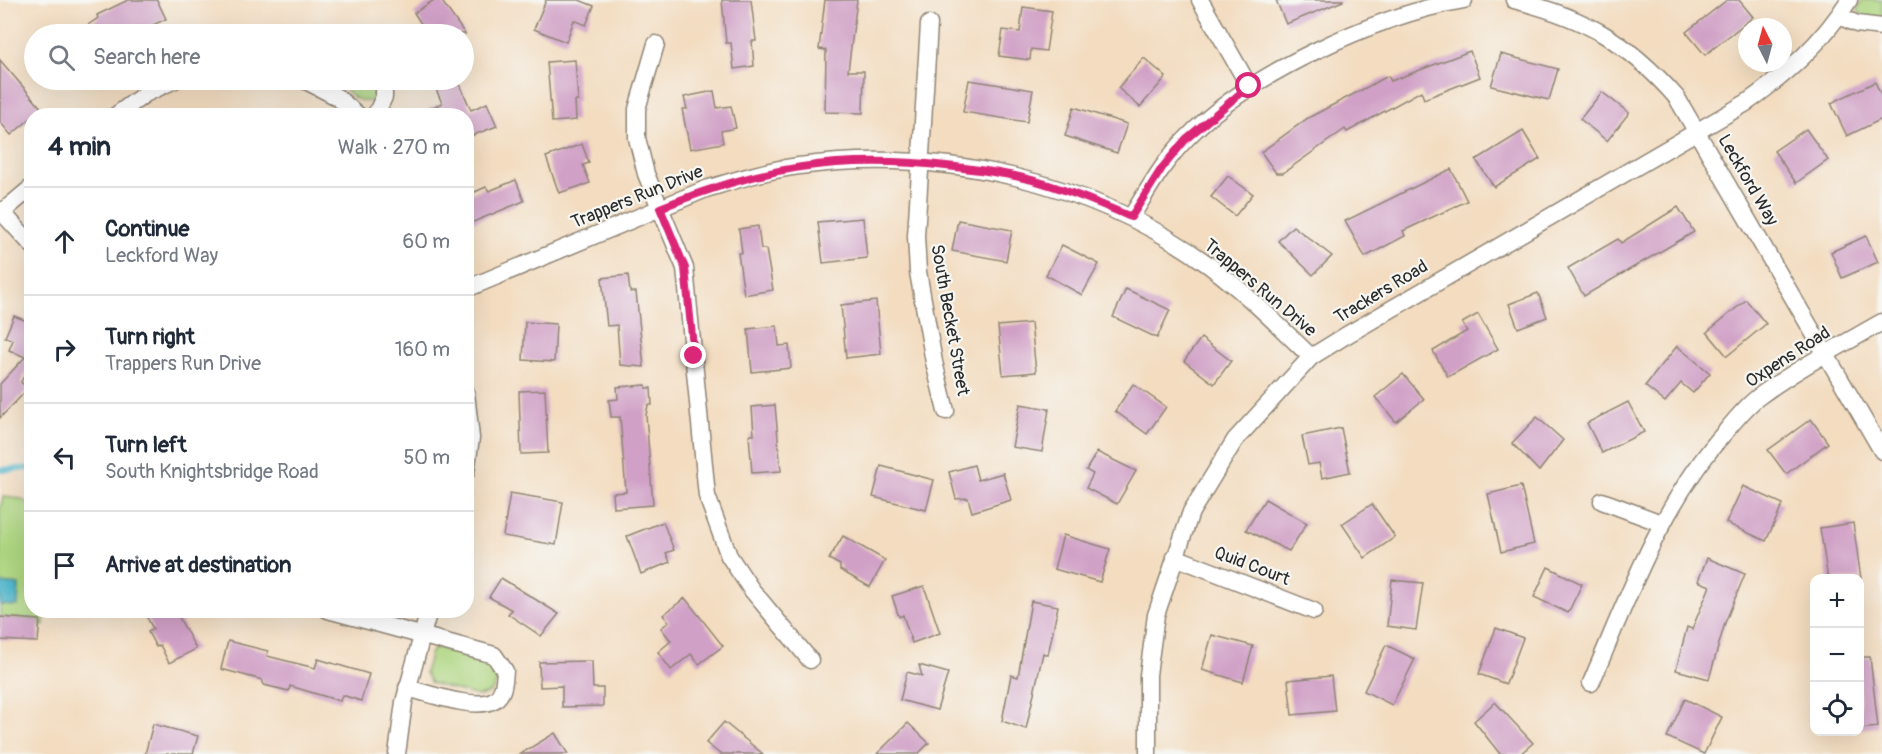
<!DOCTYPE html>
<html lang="en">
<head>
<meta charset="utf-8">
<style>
	body { margin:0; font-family:Pangolin,sans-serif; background:#f2f2f3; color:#1f2937 }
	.controls { position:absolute; right:18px; bottom:18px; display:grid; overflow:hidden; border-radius:12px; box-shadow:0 6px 24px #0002 }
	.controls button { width:54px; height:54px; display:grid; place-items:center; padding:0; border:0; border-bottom:2px solid #e0e1e3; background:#fff; color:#1f2937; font:30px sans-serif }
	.compass { position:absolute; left:1738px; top:18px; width:54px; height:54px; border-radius:50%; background:#fff; box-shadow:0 6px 24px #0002; rotate:354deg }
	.stop { position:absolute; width:18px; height:18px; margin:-14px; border:4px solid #db2777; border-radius:50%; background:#fff }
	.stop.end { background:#db2777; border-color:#fff; box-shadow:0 2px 6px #0008 }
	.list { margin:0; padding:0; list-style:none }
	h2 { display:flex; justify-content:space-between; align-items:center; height:78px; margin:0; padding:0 24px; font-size:26px }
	h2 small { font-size:20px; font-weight:400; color:#747a83 }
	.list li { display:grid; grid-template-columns:39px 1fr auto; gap:18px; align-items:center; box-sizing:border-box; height:108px; padding:0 24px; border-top:2px solid #e0e1e3 }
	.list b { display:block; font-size:22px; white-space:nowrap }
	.list p { margin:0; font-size:20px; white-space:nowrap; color:#747a83 }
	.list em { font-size:20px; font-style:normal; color:#747a83 }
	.icon { flex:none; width:33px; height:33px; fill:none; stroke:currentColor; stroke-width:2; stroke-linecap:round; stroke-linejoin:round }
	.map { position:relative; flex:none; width:1882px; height:754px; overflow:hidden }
	.search { position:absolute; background:#fff; box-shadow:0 6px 24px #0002; left:24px; top:24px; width:450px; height:66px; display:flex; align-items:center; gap:15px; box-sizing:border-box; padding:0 21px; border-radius:33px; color:#747a83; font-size:22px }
	.panel { position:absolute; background:#fff; box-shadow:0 6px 24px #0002; left:24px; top:108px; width:450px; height:510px; border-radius:24px }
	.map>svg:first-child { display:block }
	.green { fill:#add57f; stroke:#6c8055; stroke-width:1.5 }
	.water { fill:#4ab3c9; stroke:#3a6f7a; stroke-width:1.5 }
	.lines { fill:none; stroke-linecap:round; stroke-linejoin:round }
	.stream { stroke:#4ab3c9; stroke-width:6 }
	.building { fill:#d0a0c6 }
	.street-casing { stroke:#8f8475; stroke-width:19 }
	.street { stroke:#fff; stroke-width:16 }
	.route { stroke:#db2777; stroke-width:8 }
	.labels { text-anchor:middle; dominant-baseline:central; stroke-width:4.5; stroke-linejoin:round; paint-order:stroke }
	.street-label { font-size:18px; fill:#2b2b2b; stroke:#f6f6f2 }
</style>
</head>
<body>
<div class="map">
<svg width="1882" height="754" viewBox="0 0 1882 754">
	<rect width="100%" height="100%" fill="#f6f6f2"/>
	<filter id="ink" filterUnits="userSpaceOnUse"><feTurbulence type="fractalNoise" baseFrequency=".0167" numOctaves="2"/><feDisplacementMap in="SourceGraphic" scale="12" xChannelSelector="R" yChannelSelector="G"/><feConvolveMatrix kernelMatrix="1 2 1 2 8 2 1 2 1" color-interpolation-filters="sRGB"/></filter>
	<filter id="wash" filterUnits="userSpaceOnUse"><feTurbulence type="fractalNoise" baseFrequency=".008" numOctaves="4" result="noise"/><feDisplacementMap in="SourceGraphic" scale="24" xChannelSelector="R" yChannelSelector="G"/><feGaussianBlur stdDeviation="1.35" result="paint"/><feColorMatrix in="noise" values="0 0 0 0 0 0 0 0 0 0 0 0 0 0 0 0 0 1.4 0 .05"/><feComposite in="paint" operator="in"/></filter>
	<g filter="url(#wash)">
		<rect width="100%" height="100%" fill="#f3dcbf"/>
		<g class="green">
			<path d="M1862 0H1882V18C1872 23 1864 17 1857 10Z"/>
			<path d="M342 80H377V98C365 108 343 95 342 80Z"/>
			<path d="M3 497 22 499 31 506 32 610 45 611 44 625 39 624V620L0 617V509Z"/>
			<path d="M436 647 492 663 498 676C495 689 492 694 478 696L431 683 425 673 431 652Z"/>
		</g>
		<path class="water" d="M0 583 19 585 18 606 0 605Z"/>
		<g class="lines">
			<path class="stream" d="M0 470 32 468"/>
		</g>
		<g id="blocks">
			<g class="building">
				<path d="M128 0H157L166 19 138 32 134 28 121 34H75L98 18 97 15Z"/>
				<path d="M434 0H441L465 34H428L414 13Z"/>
				<path d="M546 0H579L594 6 586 25 574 20 566 42 534 29Z"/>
				<path d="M722 0H751L756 41H752L754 66 734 69 731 43H726Z"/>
				<path d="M825 0H857L848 71H864L863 113 825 112 826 50 819 49Z"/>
				<path d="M1276 0H1343V1L1286 24Z"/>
				<path d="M1727 0H1739L1753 17 1705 55 1686 32Z"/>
				<path d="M1023 7 1052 11 1046 51 1031 49 1030 60 999 56 1003 30 1020 32Z"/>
				<path d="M1470 51 1480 77 1424 99 1421 91 1347 132 1345 129 1283 173H1276L1261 152 1308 118 1388 76 1391 81Z"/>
				<path d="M1501 54 1558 69 1549 100 1491 86Z"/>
				<path d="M1144 58 1166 77 1140 107 1118 88Z"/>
				<path d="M0 60 42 109 11 135 0 122Z"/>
				<path d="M575 60 578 101H575L576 120 552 122 547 62Z"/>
				<path d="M432 80H458L471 110 487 103 497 126 466 138V116H412L442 103Z"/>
				<path d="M969 80 1033 90 1027 122 963 112Z"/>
				<path d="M1875 82 1882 97V119L1847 136 1831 103Z"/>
				<path d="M714 91 717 108 731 106 736 128 721 131 723 143 690 149 682 109H687L684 97Z"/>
				<path d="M1602 92 1629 113 1607 141 1580 119Z"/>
				<path d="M1074 107 1127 124 1117 153 1065 136Z"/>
				<path d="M1806 129 1828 160 1796 183 1774 151Z"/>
				<path d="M1523 131 1540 159 1494 187 1476 160Z"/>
				<path d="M582 144 589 163 583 165 590 183 559 193 546 157Z"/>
				<path d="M1451 169 1467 201 1403 231 1405 236 1365 257 1345 221Z"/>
				<path d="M1228 176 1253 194 1235 216 1211 197Z"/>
				<path d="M516 180 524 201 466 225V196L486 187 489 191Z"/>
				<path d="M1678 207 1694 232 1584 296 1568 268 1618 239 1621 243Z"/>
				<path d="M863 218 867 258 823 263 818 222Z"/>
				<path d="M958 220 1012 230 1006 261 952 251Z"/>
				<path d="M758 226 761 249H766L773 290 744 295 738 253H742L739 229Z"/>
				<path d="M1293 226 1332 256 1313 275 1278 241Z"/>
				<path d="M1866 236 1878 262 1842 278 1831 252Z"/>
				<path d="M1062 245 1099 264 1082 295 1046 275Z"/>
				<path d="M628 275 630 292H636L644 367 620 365 617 325 607 326 602 278Z"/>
				<path d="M1126 289 1170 310 1157 338 1113 317Z"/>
				<path d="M1538 293 1547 317 1518 328 1509 304Z"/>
				<path d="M1746 300 1766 324 1727 356 1707 332Z"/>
				<path d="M876 301 881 354 846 358 841 305Z"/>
				<path d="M1478 314 1498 349 1448 377 1433 351 1467 331 1462 323Z"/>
				<path d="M14 316 32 323V360L21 382 28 389 0 418V384L25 357 9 350 13 340 5 337Z"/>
				<path d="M525 322 556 324 554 362 523 360Z"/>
				<path d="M1031 323 1036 372 1003 375 998 326Z"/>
				<path d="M777 326 779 346 789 345 791 368 752 372 748 329Z"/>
				<path d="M1201 338 1231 361 1214 384 1184 361Z"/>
				<path d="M1677 346 1710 373 1693 393 1681 383 1665 402 1645 386Z"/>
				<path d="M1403 374 1424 399 1396 422 1375 397Z"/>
				<path d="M1133 384 1166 407 1147 434 1115 411Z"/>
				<path d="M646 385V388H651L652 405H648L646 415 653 505 614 508 613 493 626 492 620 417H611L609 400 618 399 617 387Z"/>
				<path d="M545 390 548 453 521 454 519 391Z"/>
				<path d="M1628 402 1644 432 1602 453 1587 423Z"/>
				<path d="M1020 404 1049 409 1042 452 1012 447Z"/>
				<path d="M775 405 781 471 752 473 749 435H754L752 407Z"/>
				<path d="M1537 417 1563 440 1539 471 1512 443Z"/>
				<path d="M1811 419 1828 443 1786 474 1768 450Z"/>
				<path d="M1341 428 1350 472 1322 478 1319 463 1308 465 1302 436Z"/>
				<path d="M1097 452 1136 471 1117 504 1086 488 1093 474 1086 470Z"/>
				<path d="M974 465 978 480 1003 473 1011 500 972 512 968 498 956 499 949 472Z"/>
				<path d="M881 466 934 480 926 510 873 497Z"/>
				<path d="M1521 486 1534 544 1501 552 1488 494Z"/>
				<path d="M1743 486 1783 504 1766 541 1726 523Z"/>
				<path d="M510 493 563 502 556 545 503 536Z"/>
				<path d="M1265 499 1307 523 1289 551 1246 530Z"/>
				<path d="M1372 504 1395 537 1365 558 1342 524Z"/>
				<path d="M663 522 674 550 666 553 670 562 641 574 627 536Z"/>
				<path d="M1853 523 1861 579H1828L1820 528Z"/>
				<path d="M1063 535 1110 549 1100 582 1054 569Z"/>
				<path d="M843 536 885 560 870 587 840 570V565L829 559Z"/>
				<path d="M1707 558 1745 574 1725 623 1709 679 1676 670 1687 627 1692 629 1710 586 1698 581Z"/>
				<path d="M1548 567 1582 584 1568 613 1534 597Z"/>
				<path d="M501 578 559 614 541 636 508 614 512 610 489 597Z"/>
				<path d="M1392 580 1423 583 1416 630 1387 626Z"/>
				<path d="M924 586 940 633 912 643 903 615 899 617 892 596Z"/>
				<path d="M685 598 723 646 699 664 691 654 671 670 658 652 671 641 661 628 669 622 663 615Z"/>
				<path d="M1031 601 1058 606 1048 655 1043 653 1026 729 1002 721 1011 675 1018 677Z"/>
				<path d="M143 610H175L196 649 169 663 160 645 156 647 148 632 153 629Z"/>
				<path d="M0 617 40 620 38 642 0 640Z"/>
				<path d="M1496 628 1523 638 1506 684 1479 674Z"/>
				<path d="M1212 635 1253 646 1243 682 1202 670Z"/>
				<path d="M228 641 268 651 267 656 315 668 318 659 369 674 361 701 342 695 340 701 290 686 289 691 264 685 262 680 221 669Z"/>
				<path d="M1386 645 1415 659 1392 705 1364 691Z"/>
				<path d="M1860 657H1870L1878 727 1860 729Z"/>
				<path d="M592 661 593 688H603V706L562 707V686L540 687 539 662Z"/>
				<path d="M919 665 948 673 937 710 900 700 907 672 922 676Z"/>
				<path d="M1331 676 1335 711 1292 715 1288 680Z"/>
				<path d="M1685 699 1722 717 1704 754 1667 737Z"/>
				<path d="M1495 702 1533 743 1520 754H1500L1474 721Z"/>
				<path d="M724 722 763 754H720L706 743Z"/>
				<path d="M908 723 929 743 918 754H877Z"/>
				<path d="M153 724 198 736 193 754H145Z"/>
				<path d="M555 733 568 754H520Z"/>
			</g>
		</g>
	</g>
	<g filter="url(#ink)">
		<use href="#blocks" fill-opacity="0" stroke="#8f8475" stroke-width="1.5"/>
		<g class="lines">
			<g class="street-casing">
				<g id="street">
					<path d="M1200 0 1249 86"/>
					<path d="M1514 0C1586 18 1628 42 1677 98L1882 451"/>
					<path d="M1839 16 1857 24 1882 27"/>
					<path d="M929 24 916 236 918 272 934 362 946 411"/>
					<path d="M656 44 637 109V138L646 174 685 268 707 496 729 556 751 589 810 660"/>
					<path d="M304 80 337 97 359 116"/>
					<path d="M115 116 145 94 175 80"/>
					<path d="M375 116 384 97V80"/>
					<path d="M0 210 32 245"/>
					<path d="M0 214 32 187"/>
					<path d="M1131 217C1148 190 1163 162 1186 139 1248 74 1375 16 1464 0"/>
					<path d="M466 289 706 189C736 180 767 170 799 166 941 147 1093 180 1210 266 1246 293 1279 326 1311 357"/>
					<path d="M466 392 471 438 466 472"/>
					<path d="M1602 501 1661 523"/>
					<path d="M1175 557 1314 611"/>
					<path d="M328 610 494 655 505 671C504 682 504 694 494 700 476 711 428 693 407 688"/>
					<path d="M1591 683C1629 595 1661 504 1726 431 1735 420 1746 407 1757 398 1796 369 1840 346 1882 322"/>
					<path d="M397 754 404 702 429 610"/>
					<path d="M1148 754V675L1156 615 1191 512 1235 440 1311 357 1345 336 1746 103C1787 74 1822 43 1849 0"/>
				</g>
			</g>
			<use href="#street" class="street"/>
		</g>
	</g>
	<g class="lines" filter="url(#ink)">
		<path class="route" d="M694 356 685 268 660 208C760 167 839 154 946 166 975 169 1005 173 1032 180 1066 189 1099 203 1131 217L1162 168 1186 139 1249 86"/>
	</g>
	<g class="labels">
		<g class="street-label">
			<text transform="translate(1748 180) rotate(60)">Leckford Way</text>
			<text transform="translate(637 197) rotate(-22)">Trappers Run Drive</text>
			<text transform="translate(1260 288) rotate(40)">Trappers Run Drive</text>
			<text transform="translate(1381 292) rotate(-31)">Trackers Road</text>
			<text transform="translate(950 320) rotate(80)">South Becket Street</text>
			<text transform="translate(1788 357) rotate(-33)">Oxpens Road</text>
			<text transform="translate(1252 566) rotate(21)">Quid Court</text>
		</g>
	</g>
</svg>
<div class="controls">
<button>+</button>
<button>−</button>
<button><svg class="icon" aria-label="locate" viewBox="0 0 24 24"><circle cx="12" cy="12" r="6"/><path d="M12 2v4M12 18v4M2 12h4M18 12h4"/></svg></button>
</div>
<svg class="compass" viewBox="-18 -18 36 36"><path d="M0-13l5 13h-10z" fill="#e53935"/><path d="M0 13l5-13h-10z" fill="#747a83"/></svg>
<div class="stop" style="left:1249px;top:86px"></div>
<div class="stop end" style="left:694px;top:356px"></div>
<div class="search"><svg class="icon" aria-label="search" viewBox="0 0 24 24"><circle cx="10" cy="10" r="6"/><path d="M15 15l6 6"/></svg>Search here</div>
<section class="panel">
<h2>4 min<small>Walk · 270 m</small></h2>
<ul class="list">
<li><svg class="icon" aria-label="ahead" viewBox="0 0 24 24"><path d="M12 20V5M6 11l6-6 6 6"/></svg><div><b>Continue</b><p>Leckford Way</p></div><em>60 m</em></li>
<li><svg class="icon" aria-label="right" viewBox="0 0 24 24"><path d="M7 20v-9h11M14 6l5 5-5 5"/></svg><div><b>Turn right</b><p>Trappers Run Drive</p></div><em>160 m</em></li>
<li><svg class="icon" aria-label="left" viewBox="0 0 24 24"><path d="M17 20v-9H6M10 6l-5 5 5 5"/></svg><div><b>Turn left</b><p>South Knightsbridge Road</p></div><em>50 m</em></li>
<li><svg class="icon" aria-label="arrive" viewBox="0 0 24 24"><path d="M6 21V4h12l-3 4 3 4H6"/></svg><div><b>Arrive at destination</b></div></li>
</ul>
</section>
</div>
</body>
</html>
